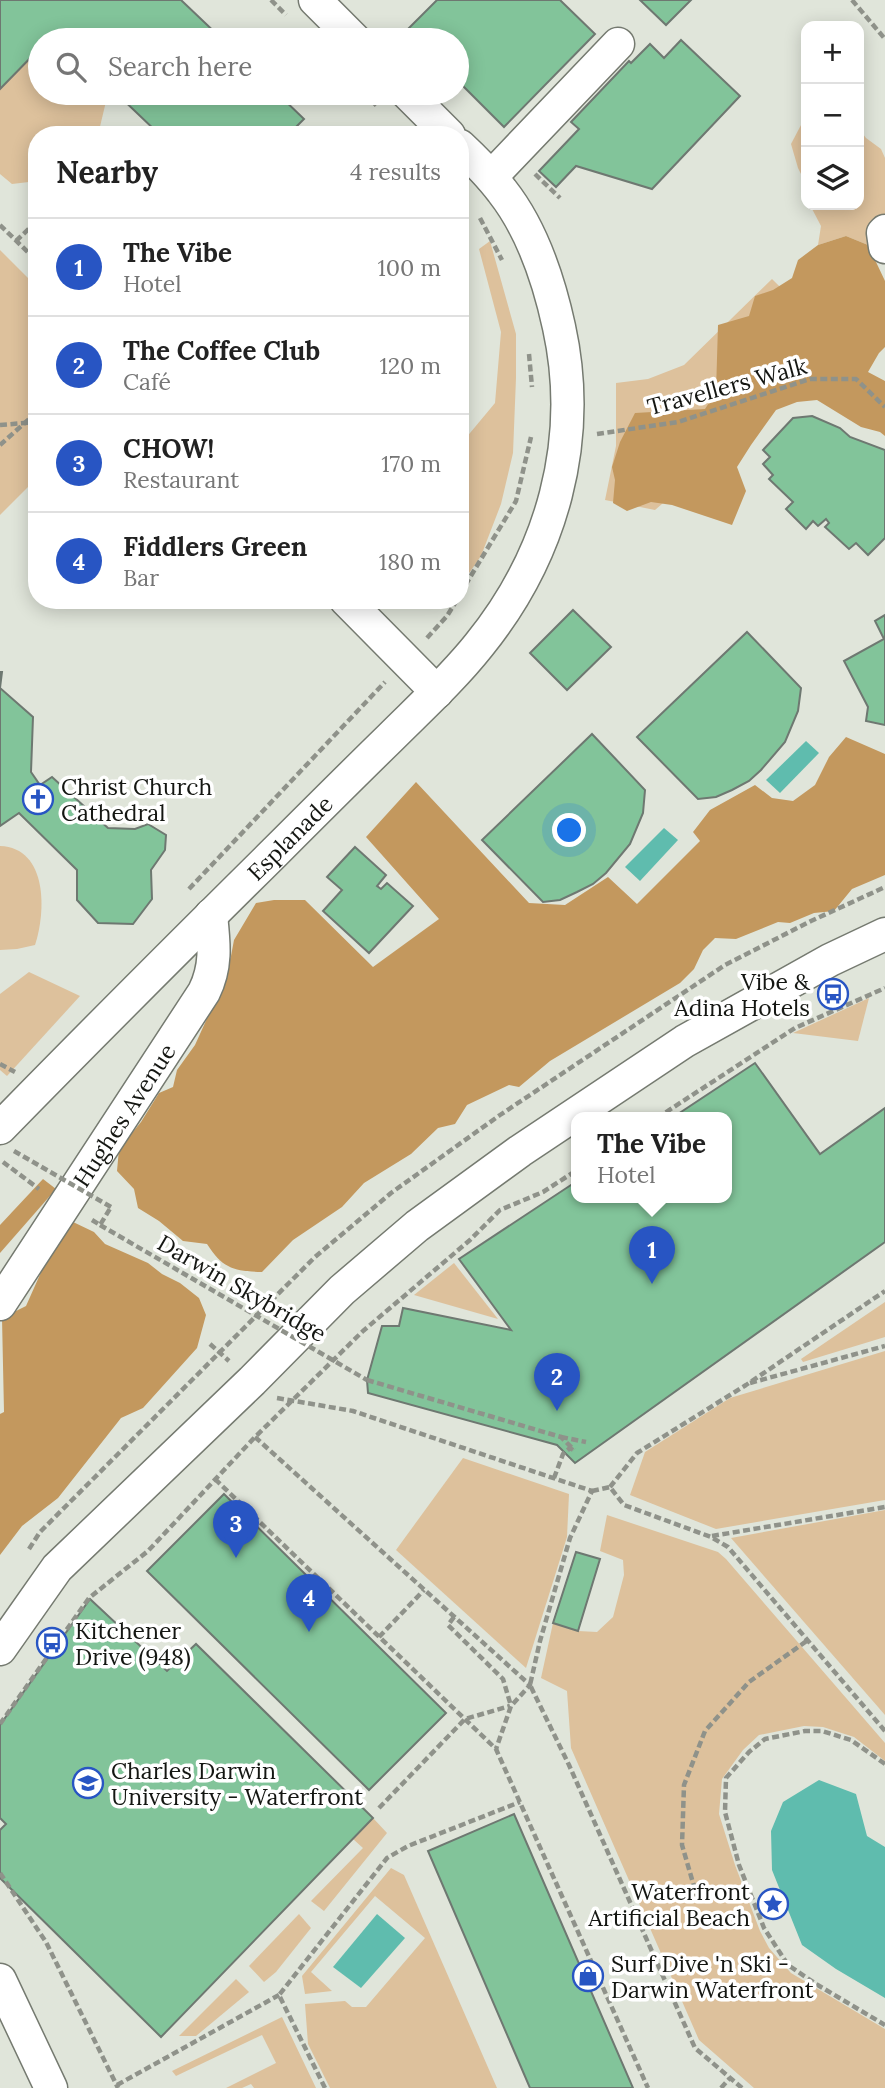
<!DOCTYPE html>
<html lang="en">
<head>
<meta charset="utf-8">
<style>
	body { margin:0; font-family:Lora,serif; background:#f2f2f2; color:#222 }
	.controls { position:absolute; right:21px; top:21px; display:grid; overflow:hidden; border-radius:14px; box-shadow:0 4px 18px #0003 }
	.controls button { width:63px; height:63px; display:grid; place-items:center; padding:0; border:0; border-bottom:2px solid #e0e0e0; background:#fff; color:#222; font:35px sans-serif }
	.you { position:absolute; left:570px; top:831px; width:24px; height:24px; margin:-18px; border:5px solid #fff; border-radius:50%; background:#1a73e8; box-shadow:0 0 0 10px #1a73e833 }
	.badge { display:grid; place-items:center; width:46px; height:46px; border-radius:50%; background:#2855c3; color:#fff; font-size:23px; font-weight:700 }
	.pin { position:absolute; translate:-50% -58px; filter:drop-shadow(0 2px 4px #0008) }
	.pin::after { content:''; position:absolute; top:37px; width:24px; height:21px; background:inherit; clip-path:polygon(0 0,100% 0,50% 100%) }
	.popup { position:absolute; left:571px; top:1112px; width:161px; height:91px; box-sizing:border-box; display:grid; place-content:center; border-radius:14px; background:#fff; filter:drop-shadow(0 2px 5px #0005); font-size:23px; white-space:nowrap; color:#767676 }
	.popup b { font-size:26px; color:#222 }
	.popup::after { content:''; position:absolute; left:50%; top:100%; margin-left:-14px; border:14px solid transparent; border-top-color:#fff }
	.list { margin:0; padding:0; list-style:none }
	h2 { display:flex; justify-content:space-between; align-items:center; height:91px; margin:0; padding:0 28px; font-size:30px }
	h2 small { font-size:23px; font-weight:400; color:#767676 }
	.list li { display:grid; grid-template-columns:46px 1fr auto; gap:21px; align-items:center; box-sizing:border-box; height:98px; padding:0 28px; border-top:2px solid #e0e0e0 }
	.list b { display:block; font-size:26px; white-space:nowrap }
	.list p { margin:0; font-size:23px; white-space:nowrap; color:#767676 }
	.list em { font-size:23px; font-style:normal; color:#767676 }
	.icon { flex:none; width:38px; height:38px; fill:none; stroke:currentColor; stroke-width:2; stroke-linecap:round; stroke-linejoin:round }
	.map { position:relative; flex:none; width:885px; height:2088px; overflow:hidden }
	.search { position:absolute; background:#fff; box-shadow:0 4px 18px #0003; left:28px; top:28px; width:441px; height:77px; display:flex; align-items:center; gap:18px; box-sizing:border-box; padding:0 24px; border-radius:38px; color:#767676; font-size:26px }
	.panel { position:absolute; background:#fff; box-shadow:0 4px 18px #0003; left:28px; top:126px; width:441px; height:483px; border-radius:28px }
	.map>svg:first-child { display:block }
	.green { fill:#ddc19c }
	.forest { fill:#c3985e }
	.water { fill:#5fbcae }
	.building { fill:#82c49a; stroke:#6e7871; stroke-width:2 }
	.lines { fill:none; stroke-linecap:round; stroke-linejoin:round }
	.minor-casing { stroke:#757a70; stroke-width:35 }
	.path { stroke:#8f928a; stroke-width:4.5; stroke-dasharray:7 3.5; stroke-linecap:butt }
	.minor { stroke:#fff; stroke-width:32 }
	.path-bridge { stroke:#8f928a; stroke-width:4.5; stroke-dasharray:7 3.5; stroke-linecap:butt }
	.labels { text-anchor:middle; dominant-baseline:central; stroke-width:7; stroke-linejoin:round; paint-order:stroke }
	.street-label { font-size:23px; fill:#141612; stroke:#fff }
	.poi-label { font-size:23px; fill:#141612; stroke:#fff; text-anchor:start }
</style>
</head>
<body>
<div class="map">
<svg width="885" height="2088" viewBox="0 0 885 2088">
	<rect width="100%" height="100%" fill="#e0e5da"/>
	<g class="green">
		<path d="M40 48V93H108L98 135H37V181L12 184 0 174V89Z"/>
		<path d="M806 123V184L798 168 791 144 801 125Z"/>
		<path d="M859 129 866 138 881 149 885 158V217L879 244 868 245 846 236 818 245 821 226 810 205H859Z"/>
		<path d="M490 241 516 334V378L513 453 501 504 481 556 460 586V445L495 403 501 332 479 249Z"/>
		<path d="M0 250 37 287V478L0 515Z"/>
		<path d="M772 279 885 391H793L655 510 605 500 616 446V383L648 379 684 365Z"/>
		<path d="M0 846C48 848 46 912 35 945L17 949 0 950Z"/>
		<path d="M29 972 80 996 7 1076 0 1070V994Z"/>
		<path d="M869 998 858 1041 793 1033Z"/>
		<path d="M454 1263 498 1319 414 1295Z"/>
		<path d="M885 1302V1337L803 1362 801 1359Z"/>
		<path d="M885 1351V1500L716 1529 630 1495 645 1452 730 1398Z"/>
		<path d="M463 1458 569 1494 567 1537 526 1668 396 1550Z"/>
		<path d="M885 1510V1715L731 1538Z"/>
		<path d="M607 1515 718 1552 726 1559 885 1743V1761L854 1737 823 1727 804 1726 759 1735 743 1750 722 1779 719 1814 735 1865 760 1931 769 1948 791 1973 885 2029V2088H754L699 2040 571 1748 567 1691 541 1678 553 1623 578 1631 597 1632 613 1617 624 1575 623 1560 600 1551Z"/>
		<path d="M373 1818 387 1833 324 1911 311 1901 363 1848 353 1839Z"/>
		<path d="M391 1868 404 1875 497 2088H330L308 2044 305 2004 345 2001 352 2007H366L425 1938 375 1896 311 1972 332 1991 305 1994 302 1976Z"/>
		<path d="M299 1914 311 1928 276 1972 264 1982 249 1966Z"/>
		<path d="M236 1979 249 1992 196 2036H179Z"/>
		<path d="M282 2017 316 2088H254L251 2084 242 2088H226L276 2063 262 2035 176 2076 172 2071Z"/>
	</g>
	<g class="forest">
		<path d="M846 236 868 245 885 281V347L879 353 868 372 885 381V436L880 432 861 427 817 400 797 402 776 410 751 445 737 467 746 491 732 525 672 505 651 502 627 511 613 503 615 480 612 467 620 442 635 413 705 409 716 392 718 325 749 316 755 296 773 290 792 278 798 260 818 245Z"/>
		<path d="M846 737 885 754V875L852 889 834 911 814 913 790 923 778 922 736 939 715 938 703 950 694 969 680 983 550 1061 519 1087 509 1085 467 1105 455 1124 438 1128 411 1154 364 1183 342 1207 293 1240 262 1272C234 1271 223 1269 207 1244L183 1241 159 1221 138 1208 134 1189 117 1171 119 1149 141 1122 159 1093 173 1087 177 1070 195 1045 219 992 231 956 234 940 256 903 274 900H305L373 967 439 919 366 837 416 782 529 903 565 905 608 877 637 904 700 841 693 832 710 810 755 785 772 798 793 801 815 785 829 757Z"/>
		<path d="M43 1179 56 1189 0 1253V1225Z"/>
		<path d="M71 1221 94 1232 105 1244 148 1263 162 1274 180 1283 199 1298 206 1315 197 1348 143 1408 121 1418 58 1498 22 1526 0 1555V1414L4 1412 2 1318 26 1306 50 1252Z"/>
	</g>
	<g class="water">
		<path d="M806 741 819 753 780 793 766 780Z"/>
		<path d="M664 828 678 840 640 881 625 867Z"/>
		<path d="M819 1780 856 1794 867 1836 885 1847V1998L836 1969 802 1945 772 1870 771 1831 783 1802Z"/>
		<path d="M377 1914 405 1938 361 1988 333 1967Z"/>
	</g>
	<g class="building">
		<path d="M0 0H181L223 40H62L55 33 48 40H40V48L0 89Z"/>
		<path d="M437 0H560L595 34 504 127 457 80V40H418L407 30Z"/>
		<path d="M640 0H691L666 25Z"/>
		<path d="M681 40 740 96 652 189 576 166 556 187 539 171 579 129 571 122 629 61 631 63 650 44 664 58Z"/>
		<path d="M116 93H277L304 119 291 132 295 135H160Z"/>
		<path d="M812 416 840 428 850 437 885 450V538L868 555 856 543 849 549 825 527 829 523 826 519 818 526 813 521 806 529 786 509 793 502 769 479 773 475 763 464 770 457 763 450 793 418Z"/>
		<path d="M573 610 611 647 567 690 530 653Z"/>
		<path d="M885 615V725L866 721 868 707 844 661 884 639 875 621Z"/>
		<path d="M747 632 801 688 798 711 785 742 761 770 749 781 732 790 716 797 698 799 637 737Z"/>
		<path d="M0 672H2L0 688 33 717 31 772 40 785 52 777 108 828 135 829 148 824 166 835 165 850 151 870 152 899 133 924 98 923 77 900V870L19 813 0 826Z"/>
		<path d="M592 734 645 790 643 813 630 844 606 873 593 884 577 892 560 900 543 902 482 840Z"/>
		<path d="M355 847 386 875 377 886 381 889 387 883 413 906 369 953 323 911 342 890 327 877Z"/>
		<path d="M755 1063 820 1154 885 1108V1242L575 1463 557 1445 368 1393 367 1380 382 1326H399L403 1308 511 1330 459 1259 577 1181V1198H727V1118H672Z"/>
		<path d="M224 1494 446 1713 369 1790 147 1571Z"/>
		<path d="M576 1552 600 1559 578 1631 553 1623Z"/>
		<path d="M90 1599 167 1671 196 1644 373 1818 161 2037 0 1878V1830L6 1824 0 1818V1725Z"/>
		<path d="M514 1814 633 2088H530L428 1851Z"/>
	</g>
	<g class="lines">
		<g class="minor-casing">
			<g id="minor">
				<path d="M315 0 355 40"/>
				<path d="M407 93 449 135"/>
				<path d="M491 177 618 44"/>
				<path d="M885 231 883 233 885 247"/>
				<path d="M346 600 437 692"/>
				<path id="s1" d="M0 1128C91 1035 183 943 275 852 313 814 351 776 389 739 420 708 452 679 479 645 552 555 584 441 559 327 549 281 532 229 502 191 490 175 475 160 460 146"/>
				<path id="s2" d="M0 1304 204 992C217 966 214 943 211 915"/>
				<path d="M0 1649 57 1568 252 1381 342 1290 417 1226 520 1151 685 1041 830 960 885 934"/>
				<path d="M0 1980 51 2088"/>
			</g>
		</g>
		<g class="path">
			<path d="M271 0 286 15"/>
			<path d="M852 0 885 39"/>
			<path d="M364 93 378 107"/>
			<path d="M126 135 130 131"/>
			<path d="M535 174 560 198"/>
			<path d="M480 218 502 260"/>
			<path d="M0 225 37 261"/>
			<path d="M16 241 37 221"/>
			<path d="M529 354 532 387"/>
			<path d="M0 425 37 422"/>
			<path d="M597 434 678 422 810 379H856L885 407"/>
			<path d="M0 445 37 412"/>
			<path d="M460 594 516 501 531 437"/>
			<path d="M427 638 447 616 457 600"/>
			<path d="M189 889 385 682"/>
			<path d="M0 1064 15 1072"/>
			<path d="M657 1118 795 1028 885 988"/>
			<path d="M3 1162 39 1189"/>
			<path d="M92 1220 100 1225 111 1207"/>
			<path d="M210 1344 229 1361"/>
			<path d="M367 1380 561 1437 574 1450"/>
			<path d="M750 1383 885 1346"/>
			<path d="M277 1398 353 1411 592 1491 570 1538 540 1641 530 1685 569 1765 695 2048 742 2088"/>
			<path d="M255 1437 530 1685 511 1706 496 1749"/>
			<path d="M561 1437 586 1442"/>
			<path d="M554 1478 563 1454 570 1448 573 1450"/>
			<path d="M215 1479 496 1749 648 2088"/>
			<path d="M610 1487 637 1453 746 1385 885 1291"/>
			<path d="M592 1491 610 1487 624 1505 711 1537 728 1547 885 1731"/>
			<path d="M712 1536 885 1507"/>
			<path d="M29 1549 40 1532 315 1257 391 1193 500 1115 725 965 811 921 885 887"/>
			<path d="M454 1617 448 1625 503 1679 511 1706"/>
			<path d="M379 1637 424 1590"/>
			<path d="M0 1724 89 1598 148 1551 255 1437 363 1331 470 1240 500 1210 543 1192 577 1170"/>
			<path d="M885 1764 851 1740 822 1731H805L765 1739 749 1752 726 1778 725 1812 739 1865 764 1928 788 1965 816 1984 885 2025"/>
			<path d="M379 1808 465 1719 510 1706"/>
			<path d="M0 1873 46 1942 118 2088"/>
			<path d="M698 1900 682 1845 684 1785 705 1731 749 1682 808 1640"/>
			<path d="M117 2085 279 1995"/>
			<path d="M325 2088 279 1995 387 1858 408 1846 520 1802"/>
			<path d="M721 2088 730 2078"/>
		</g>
		<use href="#minor" class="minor"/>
		<g class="path-bridge">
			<path d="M14 1151 111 1207"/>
			<path d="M100 1225 367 1380"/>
		</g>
	</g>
	<defs>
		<g id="church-ring" transform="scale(1.575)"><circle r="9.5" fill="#fff" stroke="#2855c3" stroke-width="1.5"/><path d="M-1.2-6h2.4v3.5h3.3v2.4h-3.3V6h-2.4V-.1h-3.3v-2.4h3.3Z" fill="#2855c3"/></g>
		<g id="bus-ring" transform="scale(1.575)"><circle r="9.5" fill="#fff" stroke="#2855c3" stroke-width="1.5"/><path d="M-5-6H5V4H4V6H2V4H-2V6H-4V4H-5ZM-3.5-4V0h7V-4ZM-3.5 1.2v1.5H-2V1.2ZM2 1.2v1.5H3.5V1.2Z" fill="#2855c3"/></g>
		<g id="university-ring" transform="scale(1.575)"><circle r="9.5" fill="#fff" stroke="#2855c3" stroke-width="1.5"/><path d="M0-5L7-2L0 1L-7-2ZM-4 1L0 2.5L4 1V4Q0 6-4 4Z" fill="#2855c3"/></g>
		<g id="sight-ring" transform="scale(1.575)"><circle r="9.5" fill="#fff" stroke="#2855c3" stroke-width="1.5"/><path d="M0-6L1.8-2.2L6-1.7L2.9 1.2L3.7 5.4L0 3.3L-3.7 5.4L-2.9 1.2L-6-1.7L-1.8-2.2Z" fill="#2855c3"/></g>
		<g id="shop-ring" transform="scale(1.575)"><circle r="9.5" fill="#fff" stroke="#2855c3" stroke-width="1.5"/><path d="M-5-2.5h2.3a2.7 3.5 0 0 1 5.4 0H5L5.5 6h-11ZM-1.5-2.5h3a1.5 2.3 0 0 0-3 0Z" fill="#2855c3"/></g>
	</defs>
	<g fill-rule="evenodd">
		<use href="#church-ring" x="38" y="799"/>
		<use href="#bus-ring" x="833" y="994"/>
		<use href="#bus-ring" x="52" y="1643"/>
		<use href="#university-ring" x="88" y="1783"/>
		<use href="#sight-ring" x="773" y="1904"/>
		<use href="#shop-ring" x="588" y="1976"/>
	</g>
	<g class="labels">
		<g class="street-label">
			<text transform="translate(727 386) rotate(-15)">Travellers Walk</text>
			<text stroke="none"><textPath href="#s1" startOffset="410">Esplanade</textPath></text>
			<text stroke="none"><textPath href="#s2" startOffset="226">Hughes Avenue</textPath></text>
			<text transform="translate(242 1288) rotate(30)">Darwin Skybridge</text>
		</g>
		<g class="poi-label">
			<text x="61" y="786">Christ Church<tspan x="61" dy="26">Cathedral</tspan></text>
			<text x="810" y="981" text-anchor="end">Vibe &amp;<tspan x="810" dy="26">Adina Hotels</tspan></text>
			<text x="75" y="1630">Kitchener<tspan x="75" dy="26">Drive (948)</tspan></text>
			<text x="111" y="1770">Charles Darwin<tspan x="111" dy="26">University - Waterfront</tspan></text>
			<text x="750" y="1891" text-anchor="end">Waterfront<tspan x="750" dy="26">Artificial Beach</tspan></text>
			<text x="611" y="1963">Surf Dive 'n Ski -<tspan x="611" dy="26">Darwin Waterfront</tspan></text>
		</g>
	</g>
</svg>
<div class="controls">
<button>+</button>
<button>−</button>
<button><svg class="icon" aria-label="layers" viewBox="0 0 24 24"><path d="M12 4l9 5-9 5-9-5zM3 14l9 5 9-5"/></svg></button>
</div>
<div class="you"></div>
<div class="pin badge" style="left:652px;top:1284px">1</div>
<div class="popup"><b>The Vibe</b>Hotel</div>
<div class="pin badge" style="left:557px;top:1411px">2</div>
<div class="pin badge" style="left:236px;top:1558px">3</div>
<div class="pin badge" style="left:309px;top:1632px">4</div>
<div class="search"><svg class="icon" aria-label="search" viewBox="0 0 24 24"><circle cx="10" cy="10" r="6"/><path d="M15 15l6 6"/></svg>Search here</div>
<section class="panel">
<h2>Nearby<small>4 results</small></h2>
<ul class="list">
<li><span class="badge">1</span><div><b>The Vibe</b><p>Hotel</p></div><em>100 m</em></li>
<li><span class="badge">2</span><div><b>The Coffee Club</b><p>Café</p></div><em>120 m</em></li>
<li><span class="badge">3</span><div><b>CHOW!</b><p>Restaurant</p></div><em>170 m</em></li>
<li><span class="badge">4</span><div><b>Fiddlers Green</b><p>Bar</p></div><em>180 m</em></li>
</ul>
</section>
</div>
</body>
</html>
